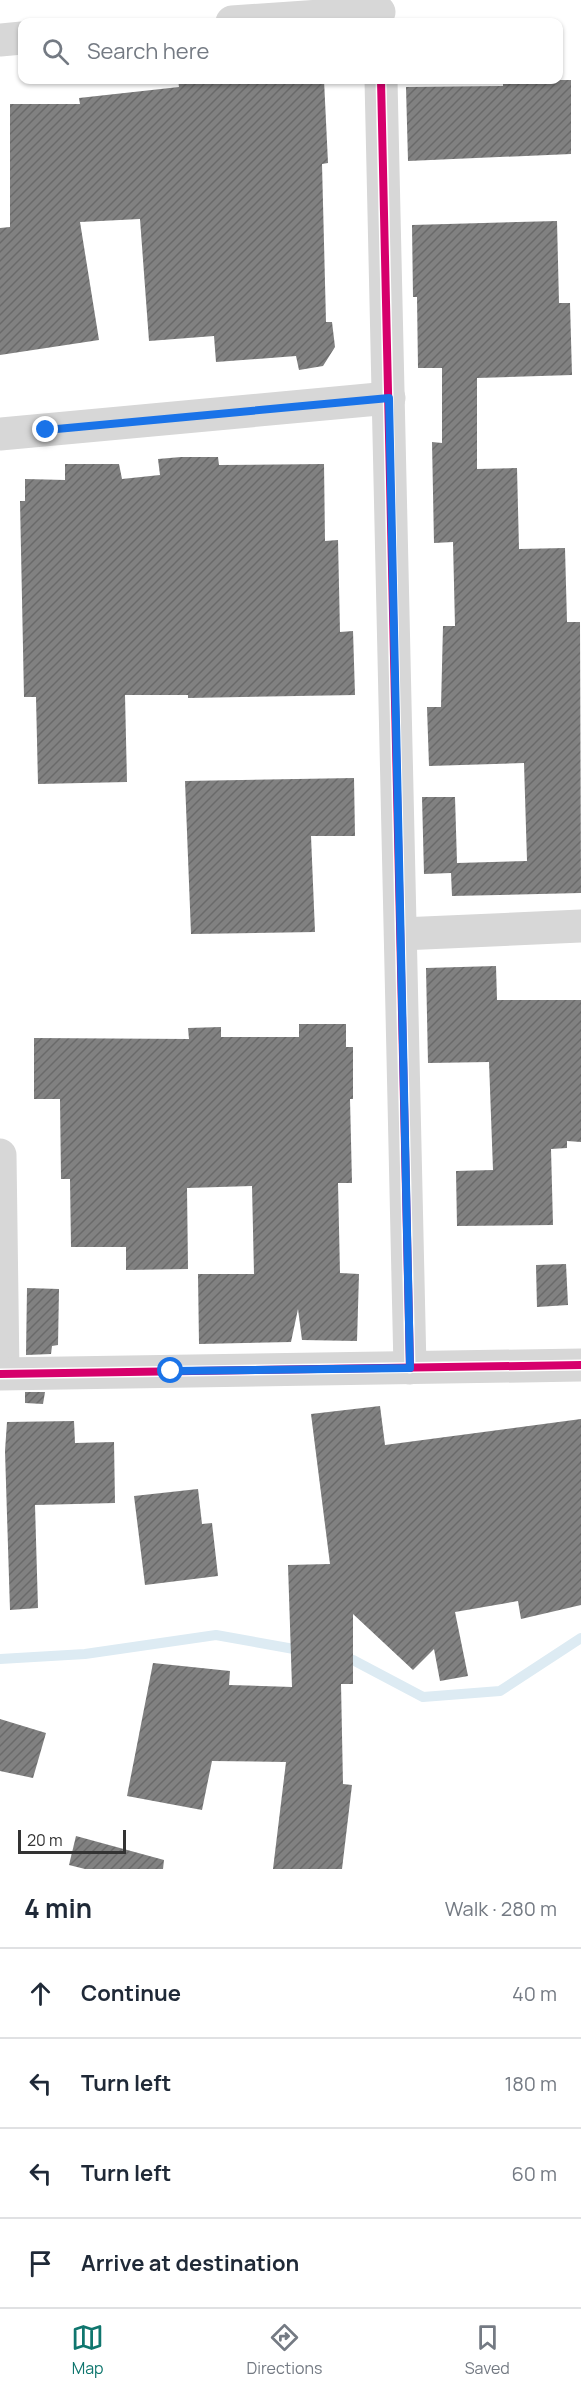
<!DOCTYPE html>
<html lang="en">
<head>
<meta charset="utf-8">
<style>
	body { margin:0; font-family:Manrope,sans-serif; background:#f2f2f3; color:#1f2937 }
	.scale { position:absolute; left:18px; bottom:15px; width:108px; box-sizing:border-box; padding-left:6px; border:3px solid #333; border-top:0; font-size:16px; line-height:21px; white-space:nowrap; color:#333; -webkit-text-stroke:4px #fff; paint-order:stroke }
	.stop { position:absolute; width:18px; height:18px; margin:-14px; border:4px solid #1a73e8; border-radius:50%; background:#fff }
	.stop.end { background:#1a73e8; border-color:#fff; box-shadow:0 2px 6px #0008 }
	.list { margin:0; padding:0; list-style:none }
	h2 { display:flex; justify-content:space-between; align-items:center; height:78px; margin:0; padding:0 24px; font-size:26px }
	h2 small { font-size:20px; font-weight:400; color:#747a83 }
	.list li { display:grid; grid-template-columns:39px 1fr auto; gap:18px; align-items:center; box-sizing:border-box; height:90px; padding:0 24px; border-top:2px solid #e0e1e3 }
	.list b { display:block; font-size:22px; white-space:nowrap }
	.list em { font-size:20px; font-style:normal; color:#747a83 }
	.icon { flex:none; width:33px; height:33px; fill:none; stroke:currentColor; stroke-width:2; stroke-linecap:round; stroke-linejoin:round }
	.map { position:relative; flex:none; width:581px; height:1869px; overflow:hidden }
	.search { position:absolute; background:#fff; box-shadow:0 2px 4px #0004; left:18px; right:18px; top:18px; height:66px; display:flex; align-items:center; gap:15px; box-sizing:border-box; padding:0 21px; border-radius:12px; color:#747a83; font-size:22px }
	.sheet { height:438px; background:#fff }
	nav { display:flex; justify-content:space-around; align-items:center; box-sizing:border-box; height:84px; border-top:2px solid #e0e1e3; background:#fff; font-size:16px; color:#747a83 }
	nav a { display:grid; justify-items:center; gap:3px }
	nav .on { color:#0f766e }
	.map>svg:first-child { display:block }
	.lines { fill:none; stroke-linecap:round; stroke-linejoin:round }
	.stream { stroke:#ddebf3; stroke-width:10 }
	.building { fill:url(#building-hatch) }
	.minor { stroke:#d7d7d7; stroke-width:33 }
	.cycleway-casing { stroke:#fff; stroke-width:11 }
	.cycleway { stroke:#d6006c; stroke-width:8 }
	.route { stroke:#1a73e8; stroke-width:8 }
</style>
</head>
<body>
<div class="map">
<svg width="581" height="1869" viewBox="0 0 581 1869">
	<defs>
		<pattern id="building-hatch" width="6" height="6" patternUnits="userSpaceOnUse" patternTransform="scale(1.5)"><rect width="6" height="6" fill="#818181"/><path d="M-1 1l2-2M0 6l6-6M5 7l2-2" fill="none" stroke="#6a6a6a"/></pattern>
	</defs>
	<rect width="100%" height="100%" fill="#fff"/>
	<g class="lines">
		<g class="stream">
			<path d="M340 1658 353 1660 423 1697 500 1691 581 1638"/>
			<path d="M0 1659 85 1654 216 1635 305 1651"/>
		</g>
	</g>
	<g class="building">
		<path d="M178 80H324L328 163 322 164 326 322H332L335 347 323 366 299 370 296 356 216 362 214 336 149 341 140 219 80 222 99 340 0 355V228L10 227V104H80L79 98 179 87Z"/>
		<path d="M503 80H571V154L408 161 406 87 503 86Z"/>
		<path d="M557 221 559 303H570L572 375 477 378V469L517 468 519 549 565 548 567 622H580L581 893 452 896 451 873 424 874 422 797H455L457 863 527 861 524 763 429 766 427 707H441L443 626H455L453 542 434 543 432 442 442 443V368H418L417 297H413L412 225Z"/>
		<path d="M181 457H218L219 465 324 464 325 541 338 540 340 632 353 631 355 695 188 698V695H125L127 782 38 784 36 697H24L20 501H25V479L65 480V464H119L122 479 160 475 158 459Z"/>
		<path d="M354 778 355 836H311L315 932 191 934 185 781Z"/>
		<path d="M496 966 497 1000H581V1142L567 1141V1148L551 1149 553 1225 457 1226 456 1171 493 1170 489 1062 428 1063 426 968Z"/>
		<path d="M299 1024H346V1047H353V1099H350L352 1183H338L340 1273 359 1274 357 1341 302 1340 298 1309 291 1342 199 1344 198 1274H254L252 1186 187 1188 188 1269 126 1270V1247H71L70 1179H61L60 1099H34V1038L189 1039 188 1028 221 1027V1037H299Z"/>
		<path d="M566 1264 568 1305 537 1307 536 1265Z"/>
		<path d="M27 1288 59 1289 58 1345 52 1346 51 1354 26 1355Z"/>
		<path d="M25 1392H45L43 1404 25 1403Z"/>
		<path d="M380 1406 385 1445 581 1419V1605L521 1619 518 1601 455 1612 468 1676 440 1681 434 1649 413 1670 353 1614V1684H341L343 1784 352 1785 342 1869H273L286 1762 212 1761 202 1810 127 1796 153 1663 230 1671 229 1685 292 1687 288 1565 330 1564 311 1414Z"/>
		<path d="M74 1421 75 1443 114 1442 115 1503 35 1505 38 1608 10 1610 5 1451 7 1422Z"/>
		<path d="M198 1489 202 1524 212 1523 218 1576 145 1585 134 1496Z"/>
		<path d="M0 1719 46 1733 33 1778 0 1771Z"/>
		<path d="M76 1836 164 1860 163 1869H85L69 1865Z"/>
	</g>
	<g class="lines">
		<g class="minor">
			<path d="M232 22 379 12"/>
			<path d="M0 40 22 38"/>
			<path d="M381 80 410 1368"/>
			<path d="M0 434 389 398"/>
			<path d="M401 934 581 926"/>
			<path d="M0 1155 3 1373"/>
			<path d="M0 1374 581 1365"/>
		</g>
		<g class="cycleway-casing">
			<g id="cycleway">
				<path d="M381 80 410 1368"/>
				<path d="M0 1374 581 1365"/>
			</g>
		</g>
		<use href="#cycleway" class="cycleway"/>
	</g>
	<g class="lines">
		<path class="route" d="M46 430 389 398 410 1368 171 1371"/>
	</g>
</svg>
<div class="scale">20 m</div>
<div class="stop" style="left:171px;top:1371px"></div>
<div class="stop end" style="left:46px;top:430px"></div>
<div class="search"><svg class="icon" aria-label="search" viewBox="0 0 24 24"><circle cx="10" cy="10" r="6"/><path d="M15 15l6 6"/></svg>Search here</div>
</div>
<section class="sheet">
<h2>4 min<small>Walk · 280 m</small></h2>
<ul class="list">
<li><svg class="icon" aria-label="ahead" viewBox="0 0 24 24"><path d="M12 20V5M6 11l6-6 6 6"/></svg><div><b>Continue</b></div><em>40 m</em></li>
<li><svg class="icon" aria-label="left" viewBox="0 0 24 24"><path d="M17 20v-9H6M10 6l-5 5 5 5"/></svg><div><b>Turn left</b></div><em>180 m</em></li>
<li><svg class="icon" aria-label="left" viewBox="0 0 24 24"><path d="M17 20v-9H6M10 6l-5 5 5 5"/></svg><div><b>Turn left</b></div><em>60 m</em></li>
<li><svg class="icon" aria-label="arrive" viewBox="0 0 24 24"><path d="M6 21V4h12l-3 4 3 4H6"/></svg><div><b>Arrive at destination</b></div></li>
</ul>
</section>
<nav>
<a class="on"><svg class="icon" aria-label="map" viewBox="0 0 24 24"><path d="M3 6l6-2 6 2 6-2v14l-6 2-6-2-6 2zM9 4v14M15 6v14"/></svg>Map</a>
<a><svg class="icon" aria-label="directions" viewBox="0 0 24 24"><path d="M12 3l9 9-9 9-9-9zM9 14v-3h6M13 9l2 2-2 2"/></svg>Directions</a>
<a><svg class="icon" aria-label="saved" viewBox="0 0 24 24"><path d="M7 4h10v16l-5-4-5 4z"/></svg>Saved</a>
</nav>
</body>
</html>
